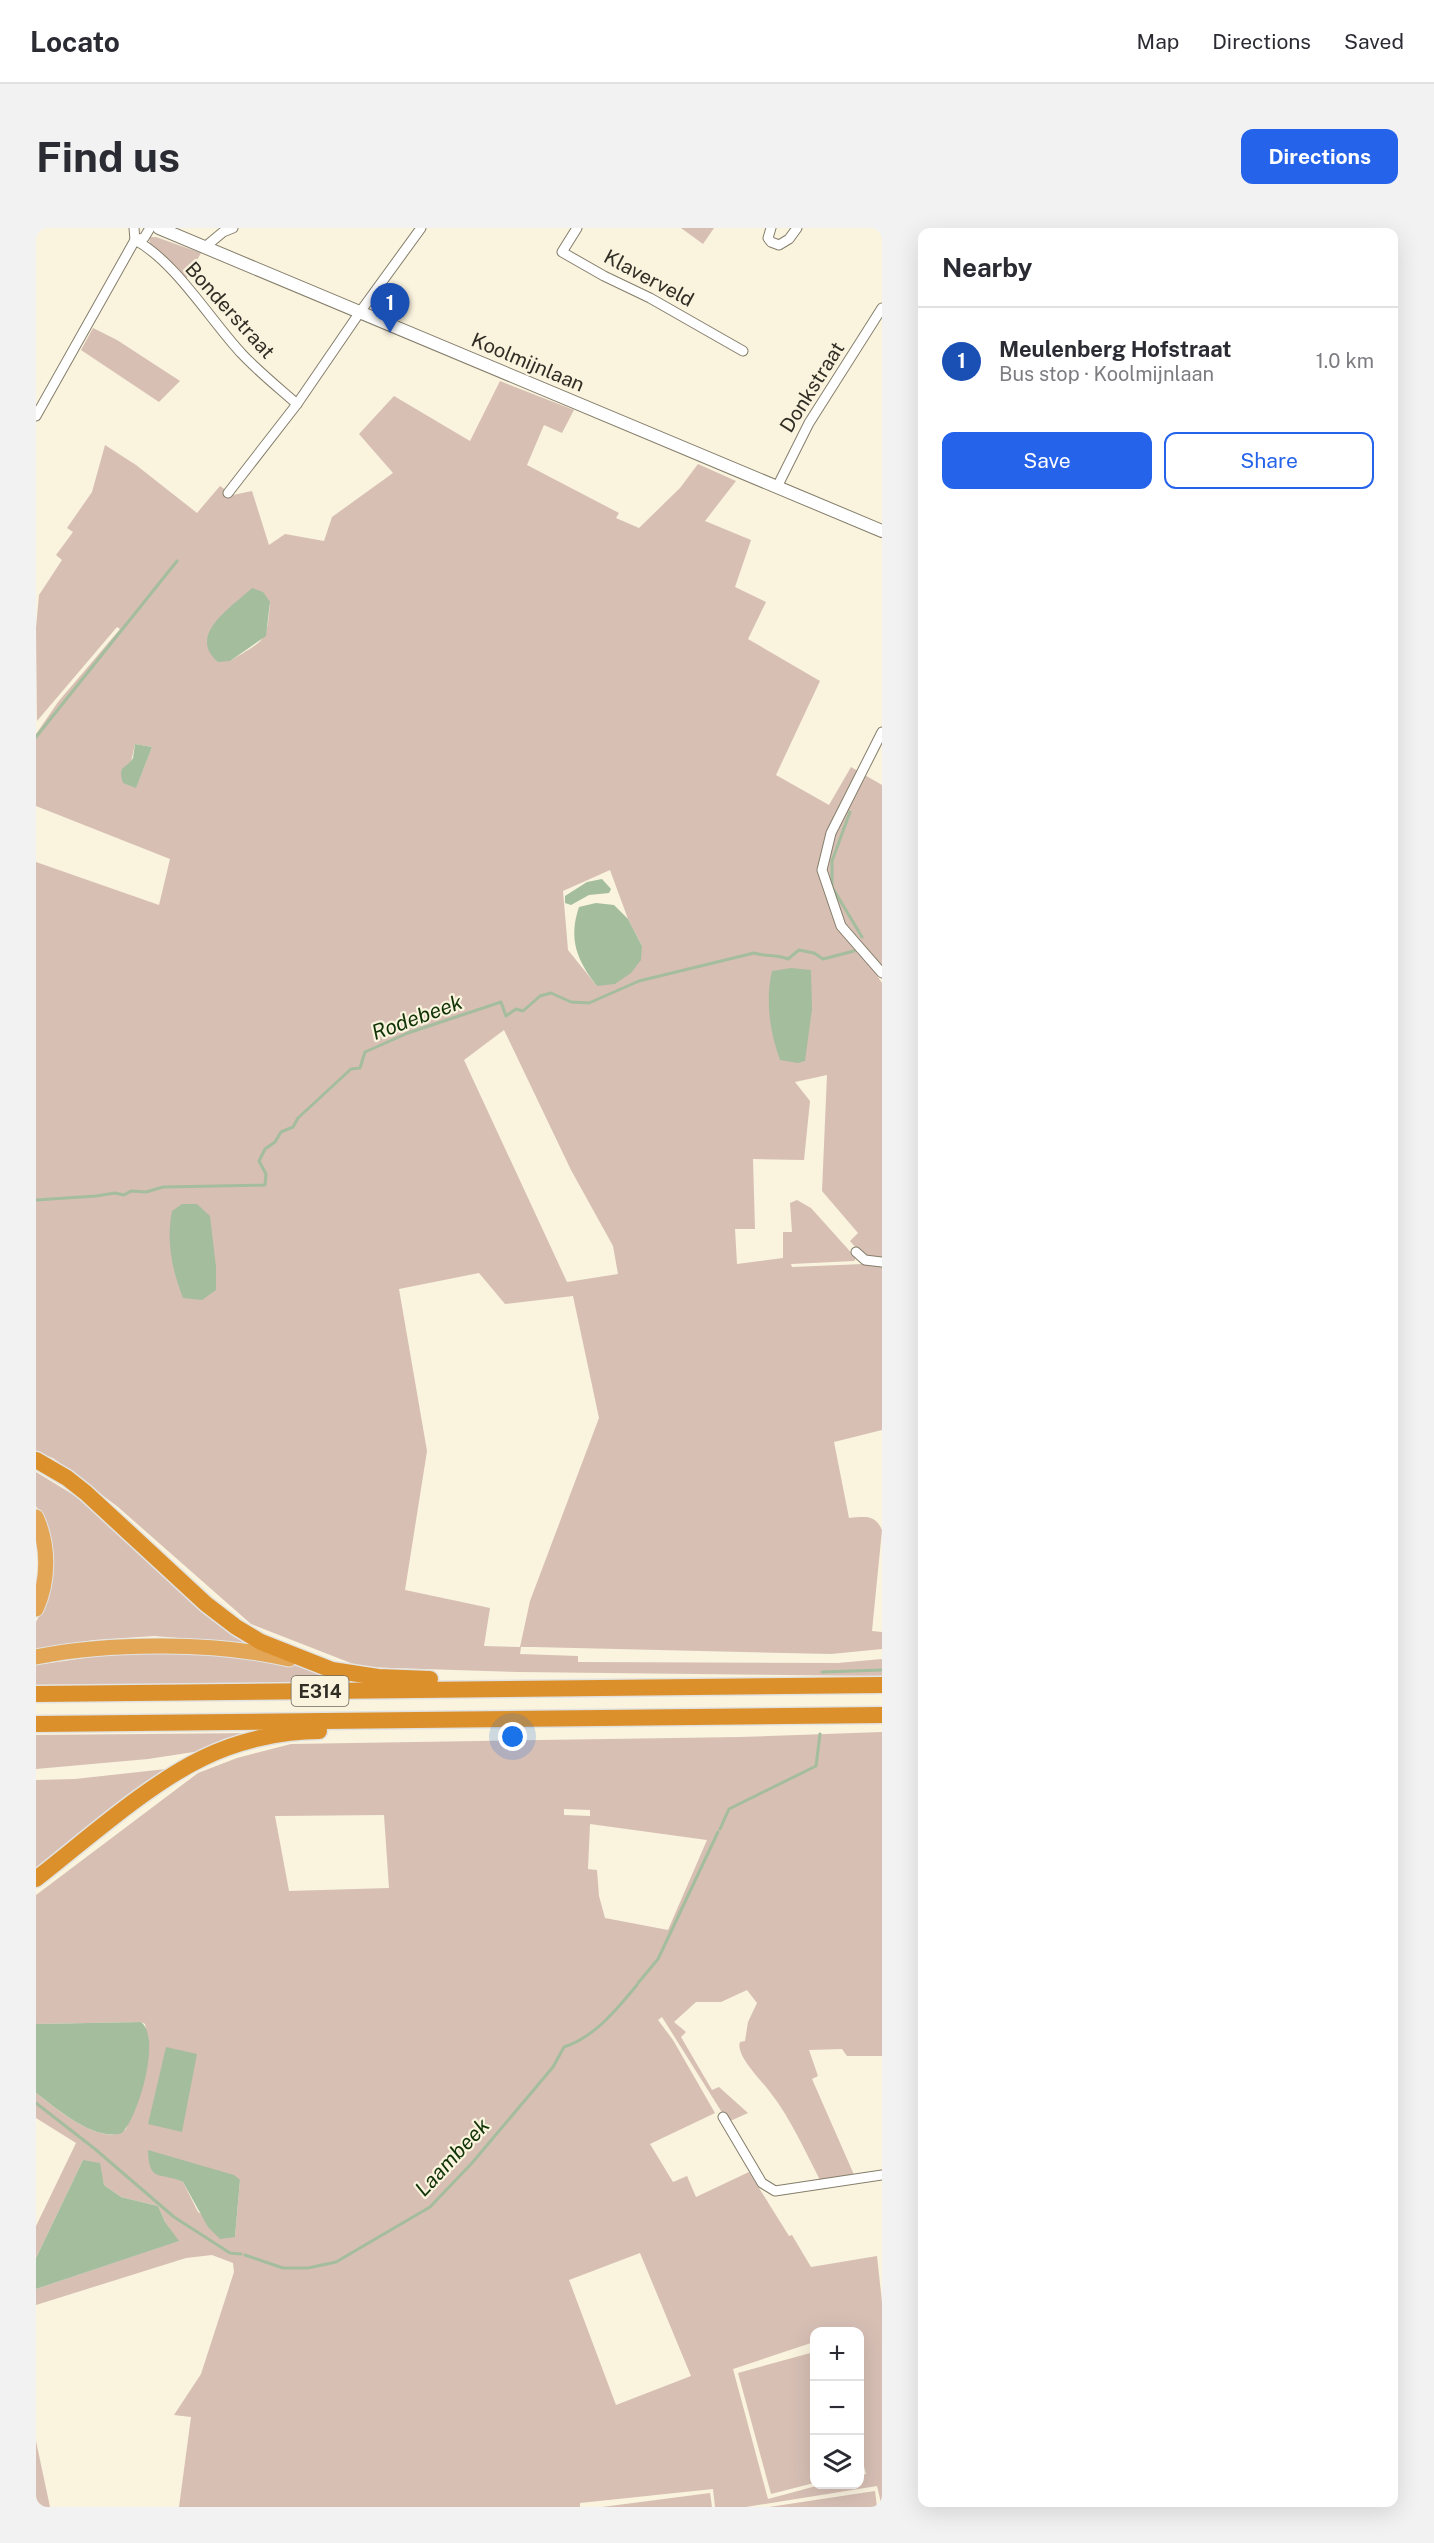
<!DOCTYPE html>
<html lang="en">
<head>
<meta charset="utf-8">
<style>
	body { margin:0; font-family:"Public Sans",sans-serif; background:#f2f2f3; color:#2b2b33 }
	.controls { position:absolute; right:18px; bottom:18px; display:grid; overflow:hidden; border-radius:12px; box-shadow:0 6px 24px #0002 }
	.controls button { width:54px; height:54px; display:grid; place-items:center; padding:0; border:0; border-bottom:2px solid #e1e1e2; background:#fff; color:#2b2b33; font:30px sans-serif }
	.you { position:absolute; left:477px; top:1509px; width:21px; height:21px; margin:-15px; border:4px solid #fff; border-radius:50%; background:#1a73e8; box-shadow:0 0 0 9px #1a73e833 }
	.badge { display:grid; place-items:center; width:39px; height:39px; border-radius:50%; background:#2563eb; color:#fff; font-size:20px; font-weight:700 }
	.pin { position:absolute; translate:-50% -50px; filter:drop-shadow(0 2px 3px #0008) }
	.pin::after { content:''; position:absolute; top:32px; width:21px; height:18px; background:inherit; clip-path:polygon(0 0,100% 0,50% 100%) }
	.list { margin:0; padding:0; list-style:none }
	h2 { display:flex; justify-content:space-between; align-items:center; height:78px; margin:0; padding:0 24px; font-size:26px }
	h2 small { font-size:20px; font-weight:400; color:#7c7c81 }
	.list li { display:grid; grid-template-columns:39px 1fr auto; gap:18px; align-items:center; box-sizing:border-box; height:108px; padding:0 24px; border-top:2px solid #e1e1e2 }
	.list b { display:block; font-size:22px; white-space:nowrap }
	.list p { margin:0; font-size:20px; white-space:nowrap; color:#7c7c81 }
	.list em { font-size:20px; font-style:normal; color:#7c7c81 }
	.actions { display:flex; gap:12px; padding:18px 24px }
	.actions a { flex:1; padding:14px 0; border:2px solid #2563eb; border-radius:12px; text-align:center; font-size:21px; color:#2563eb }
	.actions .main { background:#2563eb; color:#fff }
	.icon { flex:none; width:33px; height:33px; fill:none; stroke:currentColor; stroke-width:2; stroke-linecap:round; stroke-linejoin:round }
	.map { position:relative; flex:none; width:846px; height:2279px; overflow:hidden; border-radius:12px }
	header { display:flex; align-items:center; gap:36px; box-sizing:border-box; height:84px; padding:0 30px; background:#fff; border-bottom:2px solid #e1e1e2 }
	header strong { font-size:28px }
	nav { display:flex; gap:33px; margin-inline-start:auto; font-size:21px }
	.intro { display:flex; align-items:center; justify-content:space-between; box-sizing:border-box; height:144px; padding:0 36px }
	h1 { margin:0; font-size:42px }
	.button { padding:15px 27px; border-radius:12px; background:#2563eb; color:#fff; font-size:21px; font-weight:700 }
	main { display:flex; gap:36px; padding:0 36px }
	aside { flex:1; background:#fff; border-radius:12px; box-shadow:0 6px 24px #0002 }
	.map>svg:first-child { display:block }
	.green { fill:#d7bfb4; fill-rule:evenodd }
	.water { fill:#a4bd9d }
	.lines { fill:none; stroke-linecap:round; stroke-linejoin:round }
	.stream { stroke:#a4bd9d; stroke-width:3 }
	.minor-casing { stroke:#847e6b; stroke-width:11 }
	.tertiary-casing { stroke:#847e6b; stroke-width:14 }
	.trunk-casing { stroke:#e2e2e1; stroke-width:17 }
	.motorway-casing { stroke:#e2e2e1; stroke-width:19 }
	.minor { stroke:#fff; stroke-width:9 }
	.tertiary { stroke:#fff; stroke-width:12 }
	.trunk { stroke:#e2a656; stroke-width:15 }
	.motorway { stroke:#db902b; stroke-width:16 }
	.labels { text-anchor:middle; dominant-baseline:central; stroke-width:4.5; stroke-linejoin:round; paint-order:stroke }
	.shield { fill:#faf3de; stroke:#6d695d; stroke-width:1.5 }
	.shield-label { font-size:18px; font-weight:bold; fill:#312e26 }
	.street-label { font-size:20px; fill:#312e26; stroke:#faf3de }
	.water-label { font-size:21px; font-style:italic; fill:#103305; stroke:#faf3de }
</style>
</head>
<body>
<header>
<strong>Locato</strong>
<nav><a>Map</a><a>Directions</a><a>Saved</a></nav>
</header>
<div class="intro"><h1>Find us</h1><a class="button">Directions</a></div>
<main>
<div class="map">
<svg width="846" height="2279" viewBox="0 0 846 2279">
	<rect width="100%" height="100%" fill="#faf3de"/>
	<g class="green">
		<path d="M645 0H678L667 16Z"/>
		<path d="M114 9H120L165 25 149 53 113 18Z"/>
		<path d="M57 100 81 112 144 153 123 174 45 122Z"/>
		<path d="M464 153 538 182 526 205 508 197 491 237 583 285 580 290 603 300 644 260 662 236 700 253 669 293 715 312 699 359 730 374 712 411 784 453 740 547 793 577 815 539 846 557V739L831 733 846 755V1033L828 1029 814 1013 822 1005 786 963 791 847 759 854 774 873 768 932 717 931 719 1001H699L701 1036 747 1030V1004H756L754 975 761 972 775 980 820 1030 818 1033 755 1036 756 1039 827 1036 846 1039V1202L798 1214 813 1290C829 1289 839 1286 846 1302L836 1403 846 1404V1421L795 1426 497 1419H485L484 1426 542 1428V1434L802 1435 846 1431V1448L483 1444 325 1439 215 1396 82 1279 17 1230 0 1224V634L123 677 134 631 0 578V506L22 474 84 401 81 399 1 493 0 400 3 367 26 332 20 327 37 304 31 300 56 264 69 217 100 237 161 285 184 258 197 267 216 263 233 317 249 306 288 313 296 289 357 245 323 206 358 168 434 213ZM234 374C231 416 229 411 194 433ZM99 516 116 519 100 559 95 534ZM574 642 592 691 606 718 561 758 532 722 527 663ZM468 802 535 942 577 1018 582 1046 531 1054 428 832ZM443 1045 469 1076 537 1068 563 1190 494 1373 484 1419 448 1418 454 1380 369 1362 391 1223 363 1061Z"/>
		<path d="M0 1244 41 1269 175 1387 209 1412 207 1415 118 1408 58 1412 0 1421V1394L4 1386 3 1283 0 1278Z"/>
		<path d="M122 1425C165 1426 209 1425 251 1435 274 1441 295 1449 318 1454L0 1457V1437L63 1428Z"/>
		<path d="M846 1504V1828H811L806 1821 773 1822 782 1848 776 1851 819 1949 785 1954C769 1923 755 1891 734 1864 726 1853 699 1827 704 1814L709 1813 712 1794 721 1775 711 1762 685 1774H660L638 1794 650 1804 645 1809 676 1862 683 1859 712 1885 692 1894 626 1789 622 1792 637 1812 679 1885 614 1916 637 1954 651 1948 660 1969 713 1944 753 2008 756 2007 775 2039 841 2028 846 2074V2279L841 2258 710 2279H679L677 2261 544 2275V2279H143L155 2189 138 2187 165 2146 198 2044 197 2035 176 2027 150 2030 0 2077V2061L142 2013 129 1994 122 1978 85 1969 68 1957 64 1942 47 1932 0 2030V1998L40 1915 0 1890V1865C18 1879 69 1922 90 1901 102 1866 117 1834 109 1796L105 1794 0 1796V1667L162 1545 201 1530 255 1516 704 1509ZM528 1581 554 1582V1588L528 1587ZM348 1587 353 1660 253 1663 239 1588ZM554 1596 671 1612 632 1702 569 1690 563 1668 561 1642 552 1641ZM141 1951 204 1952 199 2009 162 1984 147 1954ZM604 2025 655 2148 580 2177 533 2052ZM778 2104H824V2223L830 2246 824 2248V2256L784 2257 732 2271 697 2141 778 2114Z"/>
		<path d="M229 1505 171 1522 112 1531 0 1541V1507Z"/>
		<path d="M139 1540 0 1648V1552L39 1551Z"/>
		<path d="M778 2124V2255L735 2266 702 2145Z"/>
		<path d="M0 2211V2213L14 2279H0Z"/>
		<path d="M839 2263 841 2279H733Z"/>
		<path d="M674 2265 676 2279H566Z"/>
	</g>
	<g class="water">
		<path d="M216 360 227 364 234 374 230 408 194 433 182 434C150 407 196 379 216 360Z"/>
		<path d="M99 516 116 519 100 560 87 555C81 536 90 542 97 530Z"/>
		<path d="M566 651 575 661 573 665 553 667 535 677 529 675V668L551 654Z"/>
		<path d="M560 675 578 677 592 691 606 718 605 732 595 745 579 756 561 758C541 733 532 711 543 679Z"/>
		<path d="M755 740 775 742 776 781 769 833 762 835 744 832C734 805 729 772 736 743Z"/>
		<path d="M146 976H161L174 988 180 1039V1062L166 1072 147 1070C136 1042 130 1013 136 983Z"/>
		<path d="M105 1794C126 1810 102 1889 86 1905 59 1914 21 1881 0 1865V1796Z"/>
		<path d="M130 1819 161 1826 146 1904 112 1896Z"/>
		<path d="M112 1922 198 1947 204 1952 199 2009 184 2011 172 1999 147 1954C124 1943 113 1956 112 1922Z"/>
		<path d="M47 1932 64 1935 68 1957 85 1969 122 1978 129 1994 143 2013 0 2061V2030Z"/>
	</g>
	<g class="lines">
		<g class="stream">
			<path d="M0 509 141 333"/>
			<path d="M814 584 796 633V659L826 709"/>
			<path d="M0 972 60 968 79 965 88 967 95 963 110 964 127 959 229 957 230 946 223 933 229 921 239 914 245 904 257 899 262 890 315 841 324 840 329 824 372 805 465 774 470 788 480 781 487 783 504 768 515 765 535 774 553 775 603 753 718 725C731 729 740 726 752 731L763 722 778 725 787 731 818 723"/>
			<path d="M786 1444 846 1442"/>
			<path d="M684 1601 693 1581 780 1538 784 1506"/>
			<path d="M602 1755 622 1731 682 1604"/>
			<path d="M0 1875 59 1921 138 1989 194 2025 205 2026"/>
			<path d="M209 2027 247 2040H272L300 2034 394 1979 436 1935 517 1839 528 1819C559 1809 581 1781 601 1757"/>
		</g>
		<g class="minor-casing">
			<g id="minor">
				<path d="M541 0 526 24 568 48 614 70 707 123"/>
				<path d="M735 0 732 10 735 14 743 17 753 11 761 0"/>
				<path d="M99 12C139 33 175 93 206 126 223 144 243 160 261 176"/>
				<path d="M99 12 108 10 114 0"/>
				<path d="M169 19 187 4 197 0"/>
				<path d="M0 188 99 12 98 0"/>
				<path d="M741 259 773 195 846 80"/>
				<path d="M192 265 261 176 324 84 385 0"/>
				<path d="M846 504 795 605 786 642 805 698 846 745"/>
				<path d="M820 1024 829 1032 846 1034"/>
				<path d="M687 1889 726 1955 739 1963 846 1947"/>
			</g>
		</g>
		<g class="tertiary-casing">
			<path id="tertiary" d="M123 0 846 303"/>
		</g>
		<g class="trunk-casing">
			<g id="trunk">
				<path d="M0 1289C13 1317 13 1353 0 1381"/>
				<path d="M0 1429C74 1414 181 1414 253 1431"/>
			</g>
		</g>
		<g class="motorway-casing">
			<g id="motorway">
				<path d="M0 1232 31 1250 50 1265 170 1376 200 1399 225 1414 296 1442 342 1449 394 1451"/>
				<path d="M0 1466 846 1457"/>
				<path d="M0 1496 846 1487"/>
				<path d="M0 1651C50 1612 111 1557 167 1530 201 1513 245 1503 283 1503"/>
			</g>
		</g>
		<use href="#minor" class="minor"/>
		<use href="#tertiary" class="tertiary"/>
		<use href="#trunk" class="trunk"/>
		<use href="#motorway" class="motorway"/>
	</g>
	<g class="labels">
		<rect class="shield" x="255.5" y="1448" width="57" height="30" rx="4.5"/>
		<g class="shield-label">
			<text x="284" y="1463">E314</text>
		</g>
		<g class="street-label">
			<text transform="translate(613 50) rotate(28)">Klaverveld</text>
			<text transform="translate(194 82) rotate(48)">Bonderstraat</text>
			<text transform="translate(492 134) rotate(23)">Koolmijnlaan</text>
			<text transform="translate(776 159) rotate(-58)">Donkstraat</text>
		</g>
		<g class="water-label">
			<text transform="translate(381 789) rotate(-20)">Rodebeek</text>
			<text transform="translate(416 1929) rotate(-47)">Laambeek</text>
		</g>
	</g>
</svg>
<div class="controls">
<button>+</button>
<button>−</button>
<button><svg class="icon" aria-label="layers" viewBox="0 0 24 24"><path d="M12 4l9 5-9 5-9-5zM3 14l9 5 9-5"/></svg></button>
</div>
<div class="you"></div>
<div class="pin badge" style="left:354px;top:105px;background:#1a4fb4">1</div>
</div>
<aside>
<h2>Nearby<small></small></h2>
<ul class="list">
<li><span class="badge" style="background:#1a4fb4">1</span><div><b>Meulenberg Hofstraat</b><p>Bus stop · Koolmijnlaan</p></div><em>1.0 km</em></li>
</ul>
<div class="actions"><a class="main">Save</a><a>Share</a></div>
</aside>
</main>
</body>
</html>
